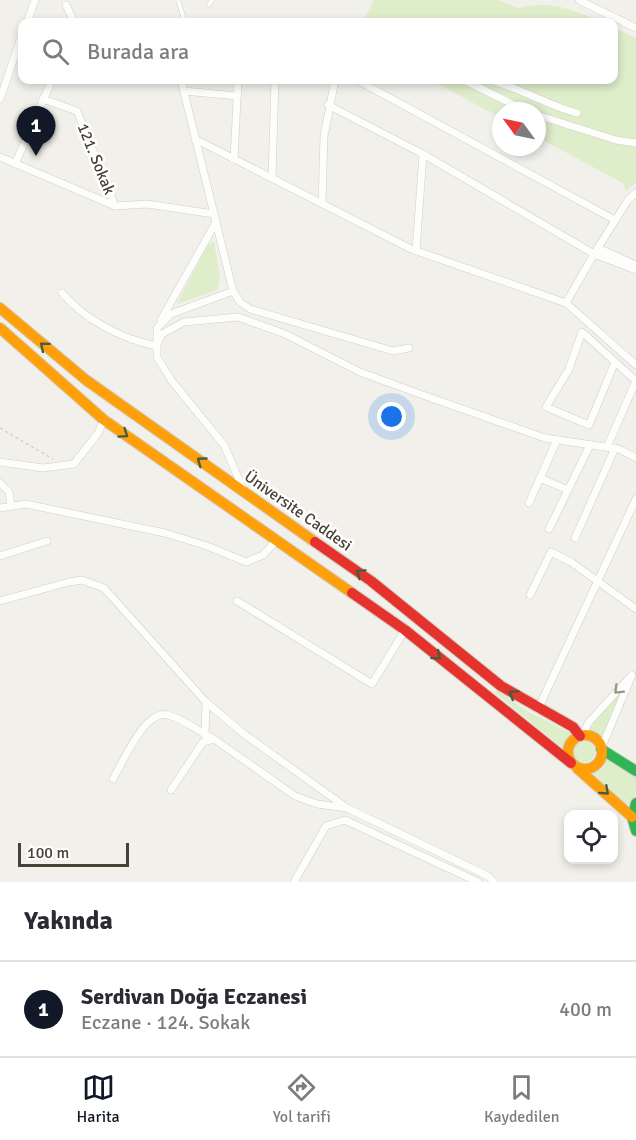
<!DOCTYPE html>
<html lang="tr">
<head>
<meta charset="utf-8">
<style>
	body { margin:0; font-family:Signika,sans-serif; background:#f7f7f7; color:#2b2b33 }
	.controls { position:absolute; right:18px; bottom:18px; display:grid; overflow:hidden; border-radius:12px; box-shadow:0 3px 9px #0003 }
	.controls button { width:54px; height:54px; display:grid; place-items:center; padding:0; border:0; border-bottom:2px solid #e1e1e2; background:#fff; color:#2b2b33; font:30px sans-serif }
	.compass { position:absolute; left:492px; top:102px; width:54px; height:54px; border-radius:50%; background:#fff; box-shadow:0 3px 9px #0003; rotate:303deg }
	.scale { position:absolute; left:18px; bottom:15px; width:111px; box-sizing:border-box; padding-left:6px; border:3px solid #484236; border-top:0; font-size:16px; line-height:21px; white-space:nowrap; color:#484236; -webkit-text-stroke:4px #fff; paint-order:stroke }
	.you { position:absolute; left:392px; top:417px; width:21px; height:21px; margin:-15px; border:4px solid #fff; border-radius:50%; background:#1a73e8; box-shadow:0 0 0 9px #1a73e833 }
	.badge { display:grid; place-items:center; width:39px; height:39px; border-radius:50%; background:#111827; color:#fff; font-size:20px; font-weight:700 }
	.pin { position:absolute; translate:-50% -50px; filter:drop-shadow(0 2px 3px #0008) }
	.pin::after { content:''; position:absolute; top:32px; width:21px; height:18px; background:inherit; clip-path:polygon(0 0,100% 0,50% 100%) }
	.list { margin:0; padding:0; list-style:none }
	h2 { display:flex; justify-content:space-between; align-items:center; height:78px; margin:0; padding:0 24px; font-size:26px }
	h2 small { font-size:20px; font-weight:400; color:#7c7c81 }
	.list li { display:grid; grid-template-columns:39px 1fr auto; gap:18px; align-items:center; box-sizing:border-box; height:96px; padding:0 24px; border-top:2px solid #e1e1e2 }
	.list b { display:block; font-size:22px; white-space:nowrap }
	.list p { margin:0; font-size:20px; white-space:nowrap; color:#7c7c81 }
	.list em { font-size:20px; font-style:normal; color:#7c7c81 }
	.icon { flex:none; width:33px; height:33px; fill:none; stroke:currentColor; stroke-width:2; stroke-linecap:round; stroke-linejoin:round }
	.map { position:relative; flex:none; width:636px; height:882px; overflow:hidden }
	.search { position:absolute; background:#fff; box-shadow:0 3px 9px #0003; left:18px; right:18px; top:18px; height:66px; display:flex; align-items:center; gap:15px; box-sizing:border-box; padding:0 21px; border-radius:12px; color:#7c7c81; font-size:22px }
	.sheet { height:174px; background:#fff }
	nav { display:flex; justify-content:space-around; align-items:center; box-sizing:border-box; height:84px; border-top:2px solid #e1e1e2; background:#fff; font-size:16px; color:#7c7c81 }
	nav a { display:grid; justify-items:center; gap:3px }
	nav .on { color:#111827 }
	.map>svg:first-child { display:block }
	.green { fill:#deedca }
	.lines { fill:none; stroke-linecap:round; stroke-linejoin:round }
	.lane-casing { stroke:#d0cec8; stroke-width:5 }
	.street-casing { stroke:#d0cec8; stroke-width:8 }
	.fast-casing { stroke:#d2cdc1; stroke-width:12 }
	.slow-casing { stroke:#d2cdc1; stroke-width:12 }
	.jam-casing { stroke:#d2cdc1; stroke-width:12 }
	.path { stroke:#d2d0ca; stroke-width:1.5; stroke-dasharray:3 3; stroke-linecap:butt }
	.lane { stroke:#fdfdfc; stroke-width:4 }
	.street { stroke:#fdfdfc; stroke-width:7 }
	.fast { stroke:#30b455; stroke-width:10 }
	.slow { stroke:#ff9f0a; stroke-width:10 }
	.jam { stroke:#e5322d; stroke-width:10 }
	.oneway { stroke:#425e3e }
	.oneway2 { stroke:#99968f }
	.labels { text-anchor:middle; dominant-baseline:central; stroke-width:5; stroke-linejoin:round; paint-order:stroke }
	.street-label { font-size:16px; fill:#484236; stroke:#fff }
</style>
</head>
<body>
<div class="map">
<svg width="636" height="882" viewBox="0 0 636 882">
	<rect width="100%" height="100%" fill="#f2f0eb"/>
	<g class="green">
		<path d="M374 0H498L518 8C551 0 571 9 601 22H362Z"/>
		<path d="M614 28 636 38V182L626 191 623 183 537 137V111H501V118L431 80H614Z"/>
		<path d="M214 242 220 278 217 290 177 304 208 245Z"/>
		<path d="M627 683 602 738 588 730Z"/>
		<path d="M497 690 527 711 572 734 563 748 495 693Z"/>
		<circle cx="584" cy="751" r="11"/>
		<path d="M608 756 636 776V794L626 807 591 774 603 768Z"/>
	</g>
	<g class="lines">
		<g class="lane-casing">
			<g id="lane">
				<path d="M178 0 185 22"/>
				<path d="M209 5 212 0"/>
			</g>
		</g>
		<g class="street-casing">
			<g id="street">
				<path d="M579 0 636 28"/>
				<path d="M66 5 74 22"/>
				<path d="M27 22 35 0"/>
				<path d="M181 80 233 291 171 314 157 328V357L171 380 224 445 243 489"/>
				<path d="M357 80 615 220"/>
				<path d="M464 80 526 111"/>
				<path d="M490 80C521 88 546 105 577 113"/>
				<path d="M184 91 237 96"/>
				<path d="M0 99 22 35"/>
				<path d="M43 99 77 111 115 206"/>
				<path d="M328 105 423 154 594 254 566 303 636 365"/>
				<path d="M537 115 616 140 636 143"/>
				<path d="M195 139 411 249 566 303"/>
				<path d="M0 157 115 206 147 204 214 214"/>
				<path d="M234 159 238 80"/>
				<path d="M15 164 52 80"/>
				<path d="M272 178 275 80"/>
				<path d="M636 193 628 200 594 254 636 270"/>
				<path d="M322 204 324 136 335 80"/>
				<path d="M598 248 636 265"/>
				<path d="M416 251 423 154"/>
				<path d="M233 291 240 302 250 309 393 351 409 348"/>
				<path d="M62 293C85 320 122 339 156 346L162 334 184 322 238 317 285 334 360 372 420 394 545 438 619 449 636 458"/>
				<path d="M161 320 216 222"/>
				<path d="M615 362 589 425 546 407 569 369 582 332 636 381"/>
				<path d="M607 447 636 381"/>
				<path d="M0 462 43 468 74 464 98 433 104 420"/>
				<path d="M540 478 568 490"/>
				<path d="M0 483 9 492 11 505"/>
				<path d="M529 503 557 440"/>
				<path d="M0 508 26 504 165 533 207 546 246 562 263 555 277 540"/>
				<path d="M549 529 590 445"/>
				<path d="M575 538 615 448"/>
				<path d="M0 556 47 541"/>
				<path d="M530 595 551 552 571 562 636 609"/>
				<path d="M0 601 69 582 82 580 104 588 206 702 244 734 347 808"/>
				<path d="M237 601 372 684 405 630"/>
				<path d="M538 709 636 499"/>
				<path d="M205 735 206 702"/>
				<path d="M583 735 588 723 632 675 601 749"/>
				<path d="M113 779C123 762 145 709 168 715 184 719 199 732 214 739"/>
				<path d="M171 790 203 742 214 739 295 796 317 804 347 808 488 876 494 882"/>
				<path d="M294 882 326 826 345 820 478 882"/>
			</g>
		</g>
		<g class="fast-casing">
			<g id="fast">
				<path d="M601 749 636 771"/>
				<path d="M636 803 632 817 636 831"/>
			</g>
		</g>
		<g class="slow-casing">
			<g id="slow">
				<path d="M0 308 86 380 315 542"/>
				<path d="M0 328 104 420 352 593"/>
				<circle cx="585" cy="752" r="17"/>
				<path d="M578 769 632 817"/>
			</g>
		</g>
		<g class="jam-casing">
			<g id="jam">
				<path d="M315 542 371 581 501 686 573 727 580 736"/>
				<path d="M352 593 405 630 571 763"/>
			</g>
		</g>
		<path class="path" d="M0 428 53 459"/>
		<use href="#lane" class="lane"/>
		<use href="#street" class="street"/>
		<use href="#fast" class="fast"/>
		<use href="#slow" class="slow"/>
		<use href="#jam" class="jam"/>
	</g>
	<defs><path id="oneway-chevron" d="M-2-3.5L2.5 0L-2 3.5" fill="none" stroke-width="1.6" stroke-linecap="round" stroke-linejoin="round" transform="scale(1.5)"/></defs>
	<g class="oneway">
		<use href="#oneway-chevron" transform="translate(44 346) rotate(-140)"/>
		<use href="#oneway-chevron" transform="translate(124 434) rotate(35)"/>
		<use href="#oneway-chevron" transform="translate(201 461) rotate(-144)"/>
		<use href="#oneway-chevron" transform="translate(360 573) rotate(-146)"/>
		<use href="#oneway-chevron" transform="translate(437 656) rotate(40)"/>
		<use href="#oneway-chevron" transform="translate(513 694) rotate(-148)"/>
		<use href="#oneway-chevron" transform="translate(605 791) rotate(42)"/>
	</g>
	<use class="oneway2" href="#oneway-chevron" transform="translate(618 690) rotate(135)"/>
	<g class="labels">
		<g class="street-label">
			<text transform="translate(96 159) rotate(68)">121. Sokak</text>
			<text transform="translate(298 511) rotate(35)">Üniversite Caddesi</text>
		</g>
	</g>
</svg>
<div class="controls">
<button><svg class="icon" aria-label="locate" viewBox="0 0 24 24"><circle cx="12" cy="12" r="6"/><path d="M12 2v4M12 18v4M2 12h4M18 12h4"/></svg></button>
</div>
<svg class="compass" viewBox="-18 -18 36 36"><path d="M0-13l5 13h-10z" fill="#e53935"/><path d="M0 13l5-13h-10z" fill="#7c7c81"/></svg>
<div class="scale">100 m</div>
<div class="you"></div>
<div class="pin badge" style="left:36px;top:156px">1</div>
<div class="search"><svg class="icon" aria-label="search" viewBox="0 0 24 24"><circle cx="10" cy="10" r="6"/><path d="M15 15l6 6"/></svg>Burada ara</div>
</div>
<section class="sheet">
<h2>Yakında<small></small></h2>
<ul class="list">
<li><span class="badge">1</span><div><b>Serdivan Doğa Eczanesi</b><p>Eczane · 124. Sokak</p></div><em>400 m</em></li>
</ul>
</section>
<nav>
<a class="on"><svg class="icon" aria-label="map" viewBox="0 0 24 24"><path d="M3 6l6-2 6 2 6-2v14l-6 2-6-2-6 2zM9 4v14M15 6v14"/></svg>Harita</a>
<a><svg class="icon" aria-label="directions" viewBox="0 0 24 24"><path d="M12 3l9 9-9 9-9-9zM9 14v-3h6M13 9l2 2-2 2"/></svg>Yol tarifi</a>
<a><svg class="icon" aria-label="saved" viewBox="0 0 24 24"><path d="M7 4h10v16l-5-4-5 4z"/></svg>Kaydedilen</a>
</nav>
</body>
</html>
